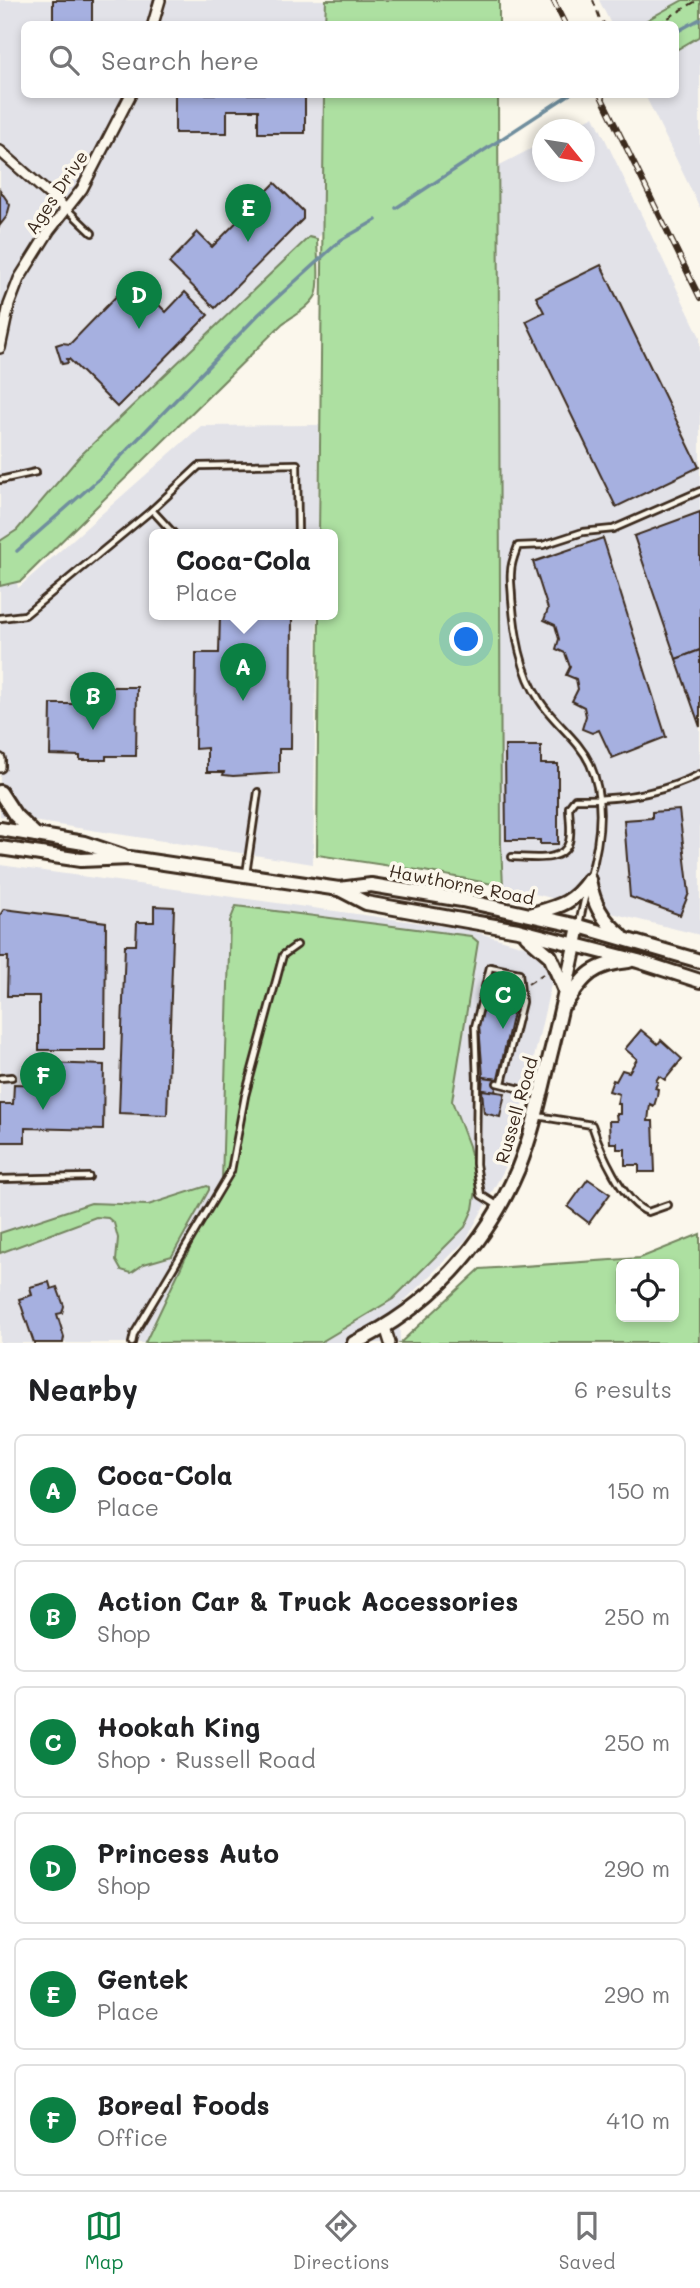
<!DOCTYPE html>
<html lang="en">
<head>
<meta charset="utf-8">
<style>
	body { margin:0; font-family:Mali,sans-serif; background:#f6f6f6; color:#202124 }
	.controls { position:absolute; right:21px; bottom:21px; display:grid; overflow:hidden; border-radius:10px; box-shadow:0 4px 10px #0003 }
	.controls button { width:63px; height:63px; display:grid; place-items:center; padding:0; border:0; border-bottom:2px solid #e0e0e0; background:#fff; color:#202124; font:35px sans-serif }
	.compass { position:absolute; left:532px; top:119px; width:63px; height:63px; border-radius:50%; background:#fff; box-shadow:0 4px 10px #0003; rotate:120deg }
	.you { position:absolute; left:467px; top:640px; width:24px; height:24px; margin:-18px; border:5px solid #fff; border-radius:50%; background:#1a73e8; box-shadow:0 0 0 10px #1a73e833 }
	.badge { display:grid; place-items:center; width:46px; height:46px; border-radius:50%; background:#0b8043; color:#fff; font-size:23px; font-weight:700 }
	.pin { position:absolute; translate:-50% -58px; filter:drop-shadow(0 2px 4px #0008) }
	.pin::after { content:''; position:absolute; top:37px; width:24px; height:21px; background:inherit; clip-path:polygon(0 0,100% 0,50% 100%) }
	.popup { position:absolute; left:149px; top:529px; width:189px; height:91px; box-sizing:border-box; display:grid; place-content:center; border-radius:10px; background:#fff; filter:drop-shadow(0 2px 5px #0005); font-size:23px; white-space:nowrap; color:#757577 }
	.popup b { font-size:26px; color:#202124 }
	.popup::after { content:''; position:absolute; left:50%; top:100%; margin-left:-14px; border:14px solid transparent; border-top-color:#fff }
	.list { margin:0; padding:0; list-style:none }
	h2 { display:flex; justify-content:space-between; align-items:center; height:91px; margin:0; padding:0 28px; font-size:30px }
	h2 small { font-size:23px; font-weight:400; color:#757577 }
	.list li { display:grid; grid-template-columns:46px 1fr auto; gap:21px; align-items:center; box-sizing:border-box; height:112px; margin:0 14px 14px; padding:0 14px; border:2px solid #e0e0e0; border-radius:10px }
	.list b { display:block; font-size:26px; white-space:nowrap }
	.list p { margin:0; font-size:23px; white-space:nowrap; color:#757577 }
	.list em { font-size:23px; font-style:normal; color:#757577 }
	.icon { flex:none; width:38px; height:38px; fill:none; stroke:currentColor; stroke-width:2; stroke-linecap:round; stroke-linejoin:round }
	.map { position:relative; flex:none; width:700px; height:1343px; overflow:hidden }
	.search { position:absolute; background:#fff; box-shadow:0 4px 10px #0003; left:21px; right:21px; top:21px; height:77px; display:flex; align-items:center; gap:18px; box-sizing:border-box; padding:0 24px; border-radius:10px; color:#757577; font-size:26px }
	.sheet { height:847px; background:#fff }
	nav { display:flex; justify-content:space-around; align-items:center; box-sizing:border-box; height:98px; border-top:2px solid #e0e0e0; background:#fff; font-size:19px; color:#757577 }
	nav a { display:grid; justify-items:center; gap:4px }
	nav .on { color:#0b8043 }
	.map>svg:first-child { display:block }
	.built { fill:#e2e2e8 }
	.green { fill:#ade0a1; stroke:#748560; stroke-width:2; fill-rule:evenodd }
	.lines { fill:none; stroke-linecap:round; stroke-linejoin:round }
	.stream { stroke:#708e9e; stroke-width:3.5 }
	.building { fill:#a6b0e0; stroke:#3b2a1e; stroke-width:2 }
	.service-casing { stroke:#3b2a1e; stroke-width:10 }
	.minor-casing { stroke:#3b2a1e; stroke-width:14 }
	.secondary-casing { stroke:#3b2a1e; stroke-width:18 }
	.path { stroke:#3b2a1e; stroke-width:2; stroke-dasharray:7 5; stroke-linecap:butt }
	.service { stroke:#fbf7ec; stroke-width:4.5 }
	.minor { stroke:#fbf7ec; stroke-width:9 }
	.secondary { stroke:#fbf7ec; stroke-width:12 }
	.rail-casing { stroke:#3b2a1e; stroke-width:6 }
	.rail { stroke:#fbf7ec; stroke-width:3.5; stroke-dasharray:10; stroke-linecap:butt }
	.labels { text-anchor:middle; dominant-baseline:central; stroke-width:7; stroke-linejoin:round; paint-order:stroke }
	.street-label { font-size:18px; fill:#3b2a1e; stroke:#fbf7ec }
</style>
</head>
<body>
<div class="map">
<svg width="700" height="1343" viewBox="0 0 700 1343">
	<rect width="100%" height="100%" fill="#fbf7ec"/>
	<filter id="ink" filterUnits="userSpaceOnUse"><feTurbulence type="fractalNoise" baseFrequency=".0143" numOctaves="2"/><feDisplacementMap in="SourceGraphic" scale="14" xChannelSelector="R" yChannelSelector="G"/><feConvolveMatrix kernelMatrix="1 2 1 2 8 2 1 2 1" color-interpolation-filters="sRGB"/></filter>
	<g filter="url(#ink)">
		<g class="built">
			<path d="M0 0H331V24H24V94L330 95 327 229 143 401 11 540 18 588 201 426 319 425 318 535H154V615H317L313 864 0 816Z"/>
			<path d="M599 0H700V208L645 95 676 94V24H611Z"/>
			<path d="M594 116 700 337V935L503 886 501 845 496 167 542 143V172H584V130L569 129Z"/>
			<path d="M0 865 465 929 531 948 553 976 511 1157 466 1240 399 1306 400 1343H0Z"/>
		</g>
		<g class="green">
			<path d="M326 0H499V24H325Z"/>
			<path d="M683 0H700V36L676 50V24H640Z"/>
			<path d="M324 95H498L501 845 503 886 424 871 317 855 319 615H332V535H319Z"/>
			<path d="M309 237 317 239C317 252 321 285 316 295 310 307 293 316 282 324L21 581 0 586V541L17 530 80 456Z"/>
			<path d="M236 906 471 936 478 942 452 1101 469 1146 477 1183 473 1209 465 1227 393 1299 321 1342 145 1343 222 1181 230 921Z"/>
			<path d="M207 1186 209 1187V1190L172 1256 144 1264 131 1273 121 1270 116 1261 118 1238 114 1223 108 1218 96 1217 0 1253V1233L91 1203 148 1205Z"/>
			<path d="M700 1234V1343H400L480 1269 640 1258ZM621 1264H674V1317H621Z"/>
		</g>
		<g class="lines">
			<g class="stream">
				<path d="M676 32 700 19"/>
				<path d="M396 208 570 94"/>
				<path d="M17 551 99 479 259 314 341 240 376 220"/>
			</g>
		</g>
		<g class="building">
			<rect x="53" y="0" width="39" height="24"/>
			<path d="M175 94H305V133H258V110H227V133H175Z"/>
			<path d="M275 183 303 211V219L215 308 169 263 194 237 193 236 197 232 212 247Z"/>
			<path d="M0 190 10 205 7 216 0 225Z"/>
			<path d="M601 265 699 467 616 507 526 321 544 312 536 297Z"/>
			<path d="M133 279 166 312 185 292 208 315 117 407 69 359H67L68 363 62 364 56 345 62 343 70 344Z"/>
			<path d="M700 512V650L676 659 634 536Z"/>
			<path d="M603 538 666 737 612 758 599 730 592 733 582 729 586 716 584 707 572 701 578 689 576 679 566 675 570 667 565 653 556 649 559 639 555 625 544 620 548 609 533 562Z"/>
			<path d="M220 615H292L291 749H279V773L233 776 223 775 224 772H207V748L195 749 196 653H219Z"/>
			<path d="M700 650V727L676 659Z"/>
			<path d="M108 687H137L136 756H106V760H80V756L50 755 51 704H108Z"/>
			<path d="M505 746H541V764H558V844H540V840H506Z"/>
			<path d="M679 810 689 893 680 915 630 897 624 820 652 818V812Z"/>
			<path d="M154 906 174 907 167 1115 119 1113 125 945H136L137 922H154Z"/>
			<path d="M4 909 106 922 105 1050H39V996H7L8 957H0V915Z"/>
			<path d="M491 975 512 980 515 1004 498 1079 483 1077 479 1026Z"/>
			<path d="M641 1030 658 1044 661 1040 682 1059 665 1080 659 1076 656 1081 658 1082 655 1088 658 1089 657 1096 654 1106 650 1104 648 1121H653L655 1172H639V1165H625V1149H617V1143H610L609 1121H617L616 1114H620V1104H617L619 1094 609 1091 613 1080 616 1081 622 1070 629 1072 637 1059 625 1049Z"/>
			<path d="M45 1063 104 1065 103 1130 25 1128V1142H0V1104H13L14 1084 44 1085Z"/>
			<path d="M483 1077 498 1079 495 1092 482 1090Z"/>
			<path d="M482 1090 505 1093 500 1117 484 1113Z"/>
			<path d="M588 1179 610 1194 589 1223 568 1207Z"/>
			<path d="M49 1282 51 1289 57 1287 64 1306 62 1313 57 1314 64 1337 63 1343H34L19 1299 32 1295 30 1287Z"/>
		</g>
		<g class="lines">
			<g class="service-casing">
				<g id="service">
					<path d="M67 209 92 233"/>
					<path d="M0 480 36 472"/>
					<path d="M152 510 175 535"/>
					<path d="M0 618 25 615 152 510 199 466 297 464 298 535"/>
					<path d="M512 857C529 857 563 864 569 842 572 832 569 817 569 807L575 799C618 800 662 794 700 774"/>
					<path d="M246 874 258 792"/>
					<path d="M589 880C600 843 606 800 590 764 578 739 555 724 540 701 520 671 515 634 512 599 512 590 510 581 511 572 511 563 515 554 518 546L543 545 583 532 613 529 700 491"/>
					<path d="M579 924 587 888"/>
					<path d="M0 1078 12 1077"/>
					<path d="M497 1083 540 1094"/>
					<path d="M537 1116 592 1125C600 1150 623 1203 648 1212L668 1205"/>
					<path d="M0 1179 89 1177"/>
					<path d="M497 1205 481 1195 476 1164 477 1081 475 1027 490 967 519 973 522 1002 502 1083"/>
					<path d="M132 1343 134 1334 231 1171 245 1096 283 955 297 945"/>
				</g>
			</g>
			<g class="minor-casing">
				<g id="minor">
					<path d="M153 24 160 0"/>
					<path d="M0 151 66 209"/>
					<path d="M0 348 9 305 19 279 49 231 82 189 131 94"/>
					<path d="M0 759V767"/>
					<path d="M385 1327 390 1343"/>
				</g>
			</g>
			<g class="secondary-casing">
				<g id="secondary">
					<path d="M0 792 15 815 36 835"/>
					<path d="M0 829 84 843 123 856"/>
					<path d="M0 848 81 860 130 858 339 889 371 885 462 900 579 926 700 961"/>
					<path d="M589 880C594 904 601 919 621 935"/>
					<path d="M339 889 366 903 518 930 638 961 700 981"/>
					<path d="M532 914C560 906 572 904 589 880"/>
					<path d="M527 936 550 956 565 991"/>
					<path d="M566 1003C584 975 594 964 629 961"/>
					<path d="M354 1343C429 1308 486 1245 518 1169 533 1132 541 1094 550 1056 561 1013 570 969 579 926"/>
				</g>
			</g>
			<g class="path">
				<path d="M593 0 600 19 605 24"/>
				<path d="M658 24 698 0"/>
				<path d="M528 984 543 974"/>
			</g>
			<use href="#service" class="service"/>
			<use href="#minor" class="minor"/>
			<use href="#secondary" class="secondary"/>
			<g class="rail-casing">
				<g id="rail">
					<path d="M553 0 565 24"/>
					<path d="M600 94 700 298"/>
				</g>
			</g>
			<use href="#rail" class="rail"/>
		</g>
	</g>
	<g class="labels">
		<g class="street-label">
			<text transform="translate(56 192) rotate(-56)">Ages Drive</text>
			<text transform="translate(462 884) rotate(11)">Hawthorne Road</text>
			<text transform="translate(516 1110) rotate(-74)">Russell Road</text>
		</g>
	</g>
</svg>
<div class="controls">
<button><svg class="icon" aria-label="locate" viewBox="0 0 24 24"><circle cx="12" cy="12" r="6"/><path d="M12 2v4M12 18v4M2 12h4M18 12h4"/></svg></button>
</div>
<svg class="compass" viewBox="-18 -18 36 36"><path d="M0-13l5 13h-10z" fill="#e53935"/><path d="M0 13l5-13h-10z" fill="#757577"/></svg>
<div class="you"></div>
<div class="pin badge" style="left:243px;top:701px">A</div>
<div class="popup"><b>Coca-Cola</b>Place</div>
<div class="pin badge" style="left:93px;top:730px">B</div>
<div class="pin badge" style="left:503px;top:1029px">C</div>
<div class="pin badge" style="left:139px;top:329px">D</div>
<div class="pin badge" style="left:248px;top:242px">E</div>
<div class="pin badge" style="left:43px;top:1110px">F</div>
<div class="search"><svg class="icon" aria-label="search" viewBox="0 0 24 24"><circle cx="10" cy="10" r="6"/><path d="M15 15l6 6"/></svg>Search here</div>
</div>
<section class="sheet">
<h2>Nearby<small>6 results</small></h2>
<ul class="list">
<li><span class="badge">A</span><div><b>Coca-Cola</b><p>Place</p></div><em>150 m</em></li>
<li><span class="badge">B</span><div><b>Action Car &amp; Truck Accessories</b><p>Shop</p></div><em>250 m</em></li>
<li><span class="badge">C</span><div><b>Hookah King</b><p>Shop · Russell Road</p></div><em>250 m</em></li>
<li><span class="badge">D</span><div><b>Princess Auto</b><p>Shop</p></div><em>290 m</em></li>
<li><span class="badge">E</span><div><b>Gentek</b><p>Place</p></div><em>290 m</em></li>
<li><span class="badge">F</span><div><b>Boreal Foods</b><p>Office</p></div><em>410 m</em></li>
</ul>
</section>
<nav>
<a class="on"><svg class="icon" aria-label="map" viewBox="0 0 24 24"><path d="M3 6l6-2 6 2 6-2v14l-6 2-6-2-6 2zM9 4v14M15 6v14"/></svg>Map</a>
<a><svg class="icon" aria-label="directions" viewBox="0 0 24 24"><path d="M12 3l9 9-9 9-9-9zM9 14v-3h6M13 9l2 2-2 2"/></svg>Directions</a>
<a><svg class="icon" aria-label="saved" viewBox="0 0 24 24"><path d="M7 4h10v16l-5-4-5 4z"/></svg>Saved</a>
</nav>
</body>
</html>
